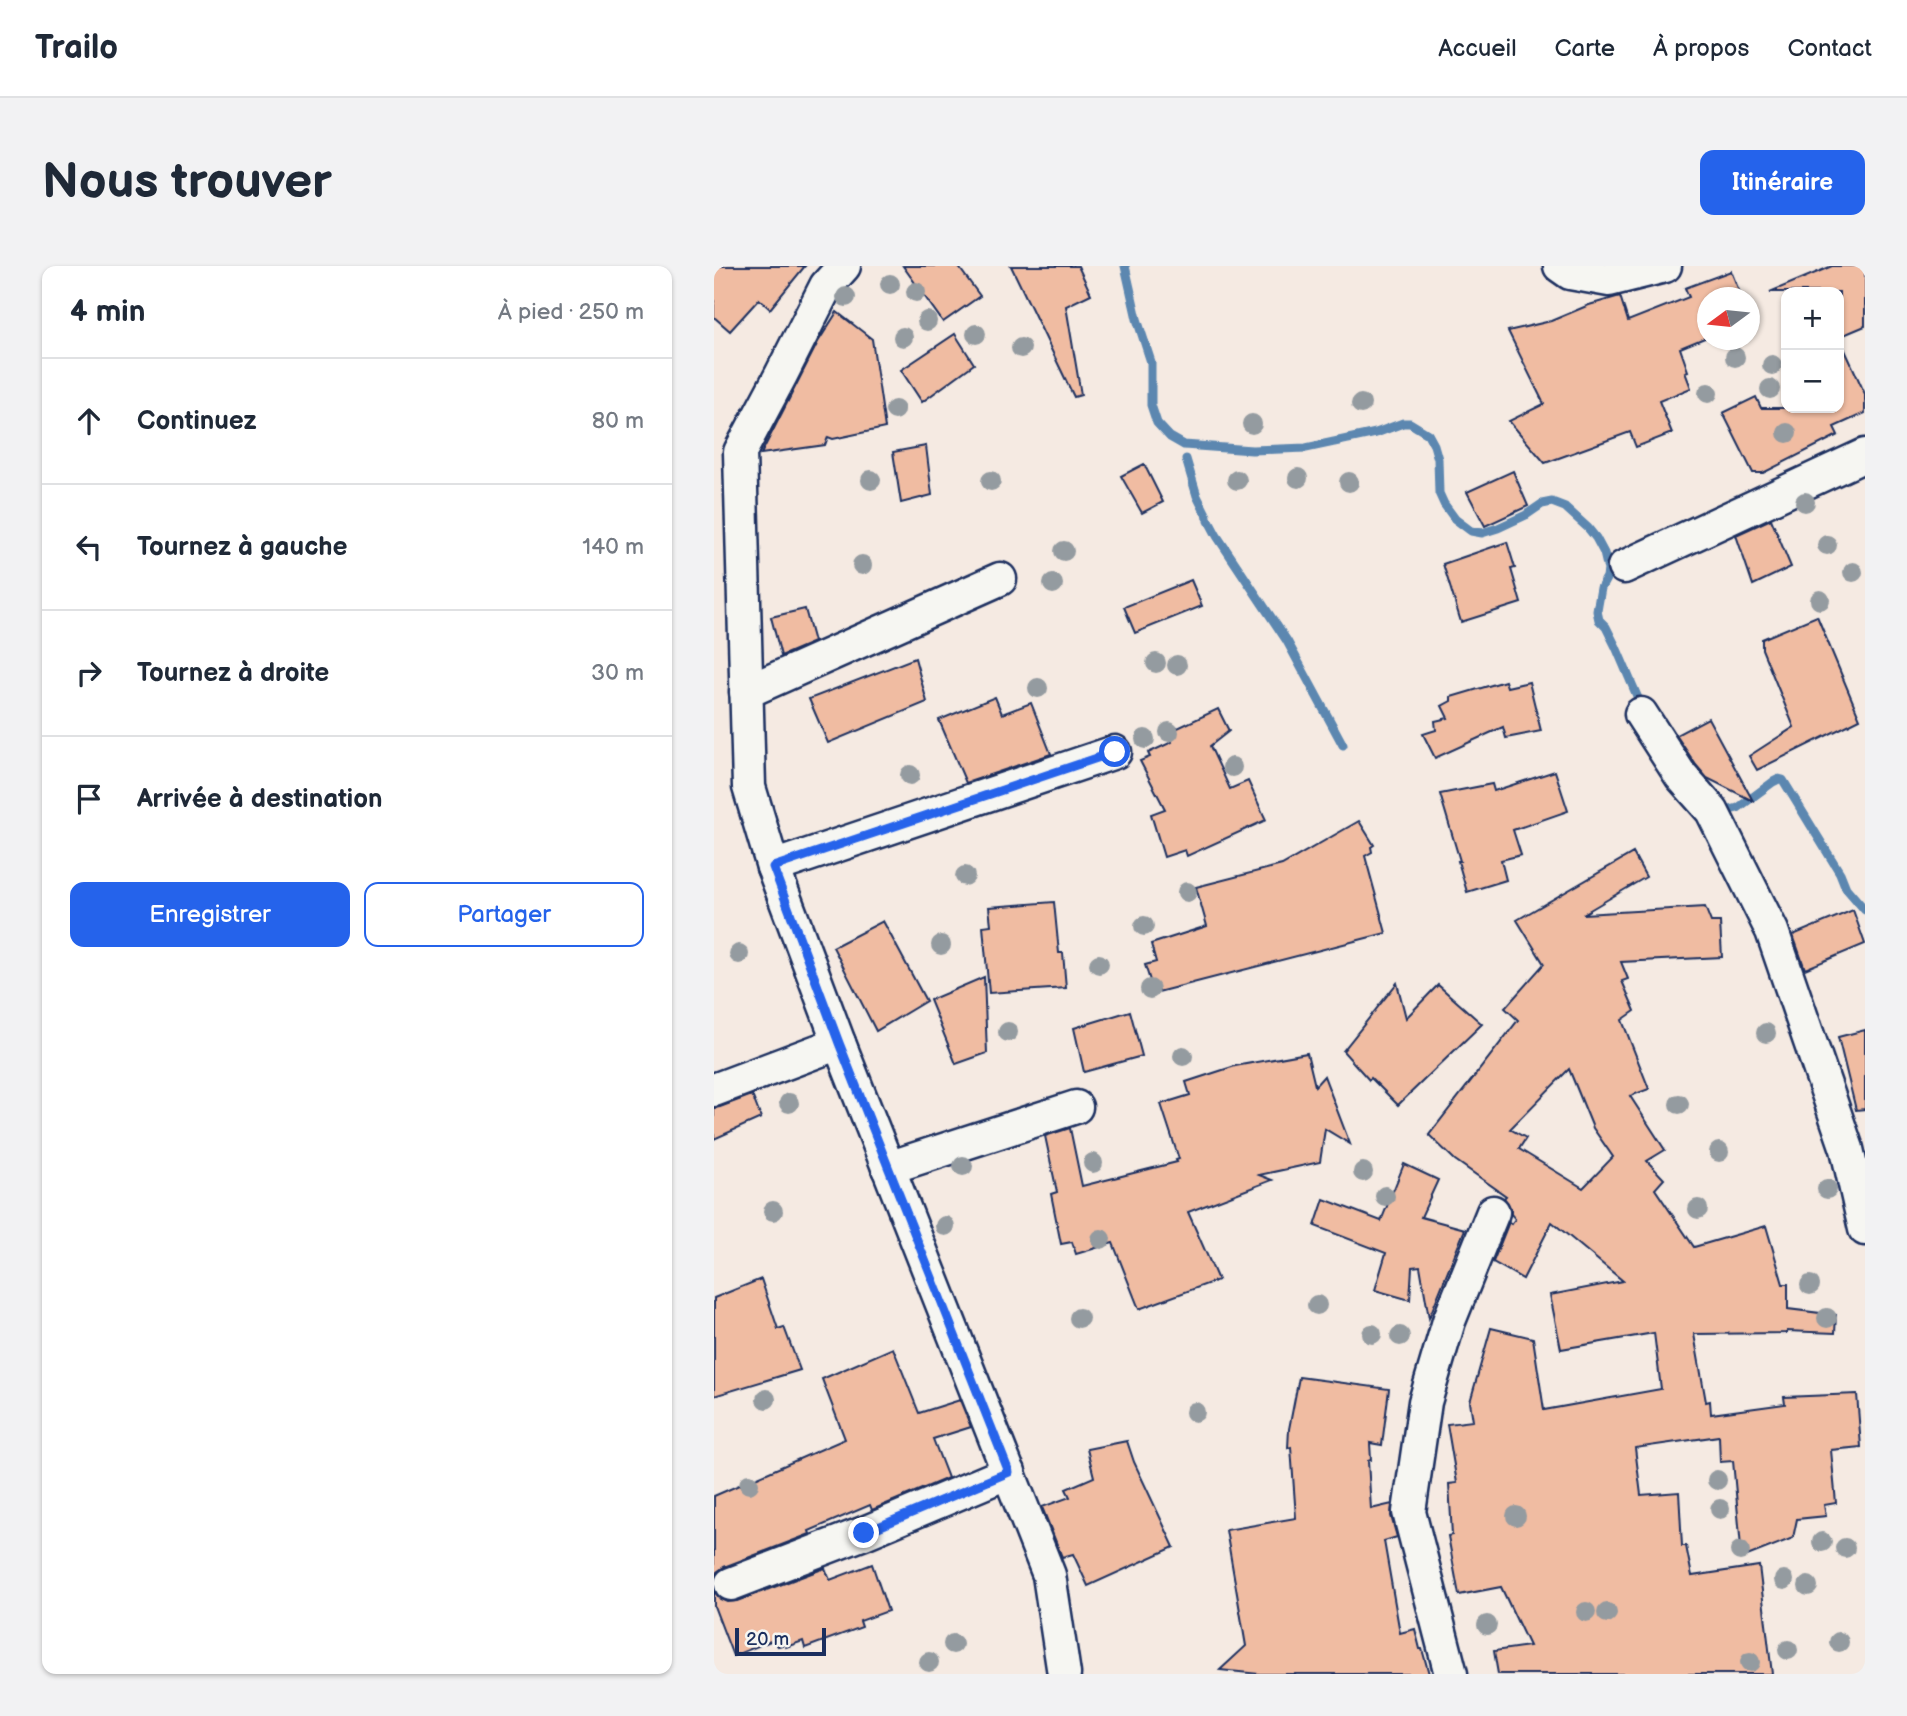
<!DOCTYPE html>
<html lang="fr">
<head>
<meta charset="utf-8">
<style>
	body { margin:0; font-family:"Balsamiq Sans",sans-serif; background:#f2f2f3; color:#1f2937 }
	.controls { position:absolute; right:21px; top:21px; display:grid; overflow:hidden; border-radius:14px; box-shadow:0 2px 5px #0004 }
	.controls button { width:63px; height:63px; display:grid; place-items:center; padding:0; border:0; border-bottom:2px solid #e0e1e3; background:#fff; color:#1f2937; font:35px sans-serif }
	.compass { position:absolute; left:983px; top:21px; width:63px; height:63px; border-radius:50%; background:#fff; box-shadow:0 2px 5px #0004; rotate:255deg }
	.scale { position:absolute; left:21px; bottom:18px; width:91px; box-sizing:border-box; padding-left:7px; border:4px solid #1b2f5e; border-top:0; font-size:19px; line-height:24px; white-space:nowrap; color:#1b2f5e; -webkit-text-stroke:5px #f6f6f2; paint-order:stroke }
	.stop { position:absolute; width:21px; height:21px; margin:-16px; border:5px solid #2563eb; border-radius:50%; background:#fff }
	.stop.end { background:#2563eb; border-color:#fff; box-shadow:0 2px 7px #0008 }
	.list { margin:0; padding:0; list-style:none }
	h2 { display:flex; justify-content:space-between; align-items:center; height:91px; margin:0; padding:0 28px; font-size:30px }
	h2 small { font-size:23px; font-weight:400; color:#747a83 }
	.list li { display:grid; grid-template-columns:46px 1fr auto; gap:21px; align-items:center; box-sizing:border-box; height:126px; padding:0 28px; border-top:2px solid #e0e1e3 }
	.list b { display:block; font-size:26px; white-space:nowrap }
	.list em { font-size:23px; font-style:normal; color:#747a83 }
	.actions { display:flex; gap:14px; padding:21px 28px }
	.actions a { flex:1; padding:16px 0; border:2px solid #2563eb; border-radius:14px; text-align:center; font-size:24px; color:#2563eb }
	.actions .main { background:#2563eb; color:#fff }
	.icon { flex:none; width:38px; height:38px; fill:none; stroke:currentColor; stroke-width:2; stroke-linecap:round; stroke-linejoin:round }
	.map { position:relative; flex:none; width:1151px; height:1408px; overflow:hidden; border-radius:14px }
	header { display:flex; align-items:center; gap:42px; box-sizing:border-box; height:98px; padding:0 35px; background:#fff; border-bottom:2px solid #e0e1e3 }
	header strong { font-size:33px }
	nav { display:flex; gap:38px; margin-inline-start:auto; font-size:24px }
	.intro { display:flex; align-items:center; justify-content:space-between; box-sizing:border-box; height:168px; padding:0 42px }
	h1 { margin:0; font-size:49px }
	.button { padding:18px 32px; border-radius:14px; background:#2563eb; color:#fff; font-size:24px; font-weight:700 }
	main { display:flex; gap:42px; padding:0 42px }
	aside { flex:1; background:#fff; border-radius:14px; box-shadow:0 2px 5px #0004 }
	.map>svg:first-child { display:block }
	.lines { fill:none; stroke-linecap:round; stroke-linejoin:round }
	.stream { stroke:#5c87b0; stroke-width:9 }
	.building { fill:#f0bca2; stroke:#1b2f5e; stroke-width:2; fill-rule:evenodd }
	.minor-casing { stroke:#1b2f5e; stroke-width:37 }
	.minor { stroke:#f6f6f2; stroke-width:32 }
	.tree { fill:#949ba0 }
	.route { stroke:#2563eb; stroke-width:9 }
</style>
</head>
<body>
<header>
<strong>Trailo</strong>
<nav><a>Accueil</a><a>Carte</a><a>À propos</a><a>Contact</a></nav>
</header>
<div class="intro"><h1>Nous trouver</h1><a class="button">Itinéraire</a></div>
<main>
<aside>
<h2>4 min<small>À pied · 250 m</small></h2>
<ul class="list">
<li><svg class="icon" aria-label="ahead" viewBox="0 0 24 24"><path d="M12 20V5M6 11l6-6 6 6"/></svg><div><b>Continuez</b></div><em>80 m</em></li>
<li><svg class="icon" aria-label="left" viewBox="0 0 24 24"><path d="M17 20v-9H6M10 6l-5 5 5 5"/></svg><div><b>Tournez à gauche</b></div><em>140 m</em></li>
<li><svg class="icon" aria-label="right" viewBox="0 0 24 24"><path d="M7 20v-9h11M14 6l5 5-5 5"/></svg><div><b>Tournez à droite</b></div><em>30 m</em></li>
<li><svg class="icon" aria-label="arrive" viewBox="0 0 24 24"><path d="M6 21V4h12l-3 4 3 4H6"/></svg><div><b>Arrivée à destination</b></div></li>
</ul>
<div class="actions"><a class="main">Enregistrer</a><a>Partager</a></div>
</aside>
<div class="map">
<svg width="1151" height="1408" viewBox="0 0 1151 1408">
	<rect width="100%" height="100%" fill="#f5eae2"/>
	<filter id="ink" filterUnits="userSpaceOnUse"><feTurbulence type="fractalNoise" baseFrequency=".0143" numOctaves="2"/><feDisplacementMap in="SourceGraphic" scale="14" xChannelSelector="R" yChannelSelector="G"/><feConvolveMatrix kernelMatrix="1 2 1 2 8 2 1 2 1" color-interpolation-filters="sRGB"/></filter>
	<g filter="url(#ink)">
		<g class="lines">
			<g class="stream">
				<path d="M411 0 423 53 437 96V139L443 157 456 171 470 179 538 184 592 182 662 167 689 157H696L714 168 720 179 724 193 725 227 730 238 741 253 757 265 768 267 784 262 812 249 828 238 838 236 851 241 874 262 882 272 890 287 894 304 893 311 887 322 883 345 885 354 892 361 902 381 929 444"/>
				<path d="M472 193 483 230 493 250"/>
				<path d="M495 255 503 270 573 375 629 479"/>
				<path d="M1005 542 1016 544 1024 542 1059 516 1065 513 1069 514 1126 607 1132 622 1151 644"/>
			</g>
		</g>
		<g class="building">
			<path d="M0 0H91L56 43 45 33 16 65 0 51Z"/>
			<path d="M189 0H244L266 30 229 56Z"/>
			<path d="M297 0H364L377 28 352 40 367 129 360 131Z"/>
			<path d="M1118 0H1151V60L1125 71V26H1056Z"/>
			<path d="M1017 5 1028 32H993V71L966 82 974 105 971 106 977 122 945 135 958 167 922 181 916 166 831 197 795 155 830 138 794 65 837 55 875 39 906 30 914 55 975 31 971 22Z"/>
			<path d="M123 46 158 73 171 162 119 173 114 171 111 179 47 188 104 76Z"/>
			<path d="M241 68 260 98 208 136 187 104Z"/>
			<path d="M1125 71 1151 128V147L1120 161 1124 169 1049 207H1039L1009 147 1042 131 1047 142H1125Z"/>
			<path d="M212 180 218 229 187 237 179 186Z"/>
			<path d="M430 198 449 236 428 247 407 210Z"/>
			<path d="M799 205 814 240 771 260 753 226Z"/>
			<path d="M1057 253 1077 301 1039 319 1022 269Z"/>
			<path d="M793 276 801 302 797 303 807 337 747 356 729 298Z"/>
			<path d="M477 314 488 340 421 367 410 341Z"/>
			<path d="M91 343 100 376 67 390 57 351Z"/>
			<path d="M1103 350 1146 453 1043 504 1035 490 1080 461 1048 383V373Z"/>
			<path d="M201 392 213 436 114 477 95 433Z"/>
			<path d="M791 415 793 421 815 416 827 465 792 472 789 461 721 492 709 468 722 464 721 455 734 452 728 440 737 435V431Z"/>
			<path d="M281 431 288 448 317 437 337 488 252 517 225 454Z"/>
			<path d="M504 443 515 465 496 480 516 523 534 515 552 554 473 590 471 584 450 591 437 548 451 543 426 495 436 491 434 487 458 476 455 466Z"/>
			<path d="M994 452 1039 535 993 512 982 499 962 469Z"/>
			<path d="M841 505 854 545 799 564 807 589 787 594 792 614 753 626 744 595H746L726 528 778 518 780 525Z"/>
			<path d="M645 555 660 579 657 581 658 586 651 590 672 667 440 727 431 699 442 696 437 678 493 660 482 621 568 599Z"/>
			<path d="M919 587 932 611 869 648 991 641 997 656H1006L1008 691 907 696 914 713 908 715 921 745 908 754 935 823 916 830 951 884 933 895 950 913 941 923 980 981 1052 960 1069 1018H1074V1043L1122 1049 1121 1067 1073 1065V1067L980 1068 992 1136 996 1135 997 1148 1071 1138 1070 1131 1143 1128 1147 1181 1117 1184 1122 1237 1110 1239 1112 1250 1083 1253 1079 1272 1028 1292 1019 1195 1006 1196 1005 1170 921 1182 927 1229 965 1226 968 1280H972L978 1310 1045 1300 1058 1408H784L780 1385 815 1380 787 1321 745 1329 734 1270 738 1269 735 1218 743 1217 733 1158 759 1155 756 1136 777 1062 819 1072 830 1144 947 1123 940 1067 847 1083 836 1029 909 1015 838 956 809 1013 779 996 795 956 797 958 801 953 797 948V943L790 932 792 930 741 894 715 869 804 754 791 742 830 698 803 654ZM855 803 879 862 899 891 869 922 805 883 812 872 796 863Z"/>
			<path d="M340 636 345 687H349L352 722 275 727 269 660 277 659 275 641Z"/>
			<path d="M1139 644 1151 678 1091 703 1079 669Z"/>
			<path d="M169 655 212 735 162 765 119 681Z"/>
			<path d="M270 711 273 787 242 798 216 734Z"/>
			<path d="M683 717 692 752 724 719 768 758 684 839 657 812 655 814 629 785Z"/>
			<path d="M416 745 428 790 370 806 360 762Z"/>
			<path d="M1151 764V843L1142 844 1124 771Z"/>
			<path d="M593 787 601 820 610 810 636 878 611 863 606 896 545 909 558 914 474 946 504 1014 425 1043 399 977 362 988 358 976 347 978 337 928 343 926 331 870 356 862 368 920 463 896 462 894 465 893 447 838 476 829 472 816 521 800Z"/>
			<path d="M38 829 47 852 0 873V842L6 841Z"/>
			<path d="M690 898 724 914 707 951 751 963 715 1052 706 1000 698 1001 696 1034 661 1024 672 987 601 960 610 933 667 955Z"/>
			<path d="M47 1013 64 1063 70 1061 86 1104 0 1130V1032Z"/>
			<path d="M179 1082 205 1147 246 1134 257 1161 219 1173 234 1212 158 1244 156 1239 95 1265 96 1268 10 1301 3 1306 0 1312V1230L131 1173 108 1113Z"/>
			<path d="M585 1111 675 1123 668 1179 656 1177 657 1194 654 1195 657 1243 678 1238 677 1250 683 1271 670 1275 686 1367 701 1363 706 1383H708L715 1408H545L506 1404 532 1380 512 1264 582 1252 577 1181 574 1182 575 1163Z"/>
			<path d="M413 1175 420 1196 460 1281 374 1320 359 1288 348 1291 328 1241 356 1231 352 1223 380 1211 373 1183Z"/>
			<path d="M158 1298 174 1345 146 1355 148 1361 91 1382 89 1375 72 1381 71 1378 64 1380 59 1374 19 1390 0 1340V1325L6 1333 13 1336 23 1335 111 1302 116 1314Z"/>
		</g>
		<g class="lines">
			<g class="minor-casing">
				<g id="minor">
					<path d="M130 0 112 20 67 109 26 186 35 521 59 601 125 777 335 1309 350 1408"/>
					<path d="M846 0 856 7 895 14 951 0"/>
					<path d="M910 301 1151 189"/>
					<path d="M32 426 286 313"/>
					<path d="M927 448 967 510 998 545 1058 665 1133 883 1151 963"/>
					<path d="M59 601 401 486"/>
					<path d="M0 824 125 777"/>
					<path d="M174 902 362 841"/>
					<path d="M17 1318 150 1267 295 1206"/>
					<path d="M737 1408 695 1246 711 1136 735 1055 779 946"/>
				</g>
			</g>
			<use href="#minor" class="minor"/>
		</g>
		<g class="tree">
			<circle cx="176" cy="18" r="10"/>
			<circle cx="202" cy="26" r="10"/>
			<circle cx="132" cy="31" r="10"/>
			<circle cx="213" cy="55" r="10"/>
			<circle cx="262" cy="68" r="10"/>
			<circle cx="189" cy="71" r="10"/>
			<circle cx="307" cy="82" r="10"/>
			<circle cx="1021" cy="91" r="10"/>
			<circle cx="1058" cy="99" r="10"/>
			<circle cx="1056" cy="123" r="10"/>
			<circle cx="994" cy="127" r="10"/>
			<circle cx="647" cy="138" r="10"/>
			<circle cx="181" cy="144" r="10"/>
			<circle cx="538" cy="158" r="10"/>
			<circle cx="1073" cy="167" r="10"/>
			<circle cx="584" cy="212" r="10"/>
			<circle cx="157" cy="214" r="10"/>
			<circle cx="523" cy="214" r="10"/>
			<circle cx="277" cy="215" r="10"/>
			<circle cx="635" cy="216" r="10"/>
			<circle cx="1091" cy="236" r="10"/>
			<circle cx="1113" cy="279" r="10"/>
			<circle cx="350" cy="285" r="10"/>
			<circle cx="148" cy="299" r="10"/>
			<circle cx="1139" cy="306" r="10"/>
			<circle cx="339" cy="318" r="10"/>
			<circle cx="1106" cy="334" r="10"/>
			<circle cx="442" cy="397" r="10"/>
			<circle cx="463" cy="399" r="10"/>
			<circle cx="324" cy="422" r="10"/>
			<circle cx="455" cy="466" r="10"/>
			<circle cx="431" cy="473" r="10"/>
			<circle cx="518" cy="501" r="10"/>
			<circle cx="196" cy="509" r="10"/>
			<circle cx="251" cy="610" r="10"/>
			<circle cx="473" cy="626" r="10"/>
			<circle cx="430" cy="660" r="10"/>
			<circle cx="227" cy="679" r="10"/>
			<circle cx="25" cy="688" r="10"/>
			<circle cx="385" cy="698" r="10"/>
			<circle cx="436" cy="723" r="10"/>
			<circle cx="294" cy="766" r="10"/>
			<circle cx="1052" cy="767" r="10"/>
			<circle cx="469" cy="790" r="10"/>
			<circle cx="75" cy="837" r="10"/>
			<circle cx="965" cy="838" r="10"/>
			<circle cx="1005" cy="886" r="10"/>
			<circle cx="379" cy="897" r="10"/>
			<circle cx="249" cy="900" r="10"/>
			<circle cx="649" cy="906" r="10"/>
			<circle cx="1113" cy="923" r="10"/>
			<circle cx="671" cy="930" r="10"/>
			<circle cx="984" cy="943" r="10"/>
			<circle cx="59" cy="945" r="10"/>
			<circle cx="231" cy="960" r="10"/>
			<circle cx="387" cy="973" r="10"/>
			<circle cx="1096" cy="1019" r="10"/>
			<circle cx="603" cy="1039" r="10"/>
			<circle cx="365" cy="1052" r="10"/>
			<circle cx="1113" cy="1052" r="10"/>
			<circle cx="658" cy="1068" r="10"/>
			<circle cx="686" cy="1070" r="10"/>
			<circle cx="52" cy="1133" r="10"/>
			<circle cx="481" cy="1146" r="10"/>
			<circle cx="1003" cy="1214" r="10"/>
			<circle cx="35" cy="1218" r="10"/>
			<circle cx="1006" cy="1243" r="10"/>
			<circle cx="802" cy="1250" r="10"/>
			<circle cx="1108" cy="1276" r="10"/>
			<circle cx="1131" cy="1282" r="10"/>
			<circle cx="1026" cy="1285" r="10"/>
			<circle cx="1070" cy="1314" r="10"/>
			<circle cx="1094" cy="1320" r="10"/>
			<circle cx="872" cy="1346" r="10"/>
			<circle cx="893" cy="1347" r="10"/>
			<circle cx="773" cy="1359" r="10"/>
			<circle cx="1125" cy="1376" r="10"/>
			<circle cx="239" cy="1378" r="10"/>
			<circle cx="1074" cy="1384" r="10"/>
			<circle cx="215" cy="1396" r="10"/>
			<circle cx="1036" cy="1396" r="10"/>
		</g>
	</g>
	<g class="lines" filter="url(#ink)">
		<path class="route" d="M150 1267 295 1206 125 777 59 601 401 486"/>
	</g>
</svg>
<div class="controls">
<button>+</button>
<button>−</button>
</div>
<svg class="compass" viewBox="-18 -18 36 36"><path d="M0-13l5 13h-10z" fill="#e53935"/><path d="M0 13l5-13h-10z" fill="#747a83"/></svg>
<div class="scale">20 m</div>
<div class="stop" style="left:401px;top:486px"></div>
<div class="stop end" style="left:150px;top:1267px"></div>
</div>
</main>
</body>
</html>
